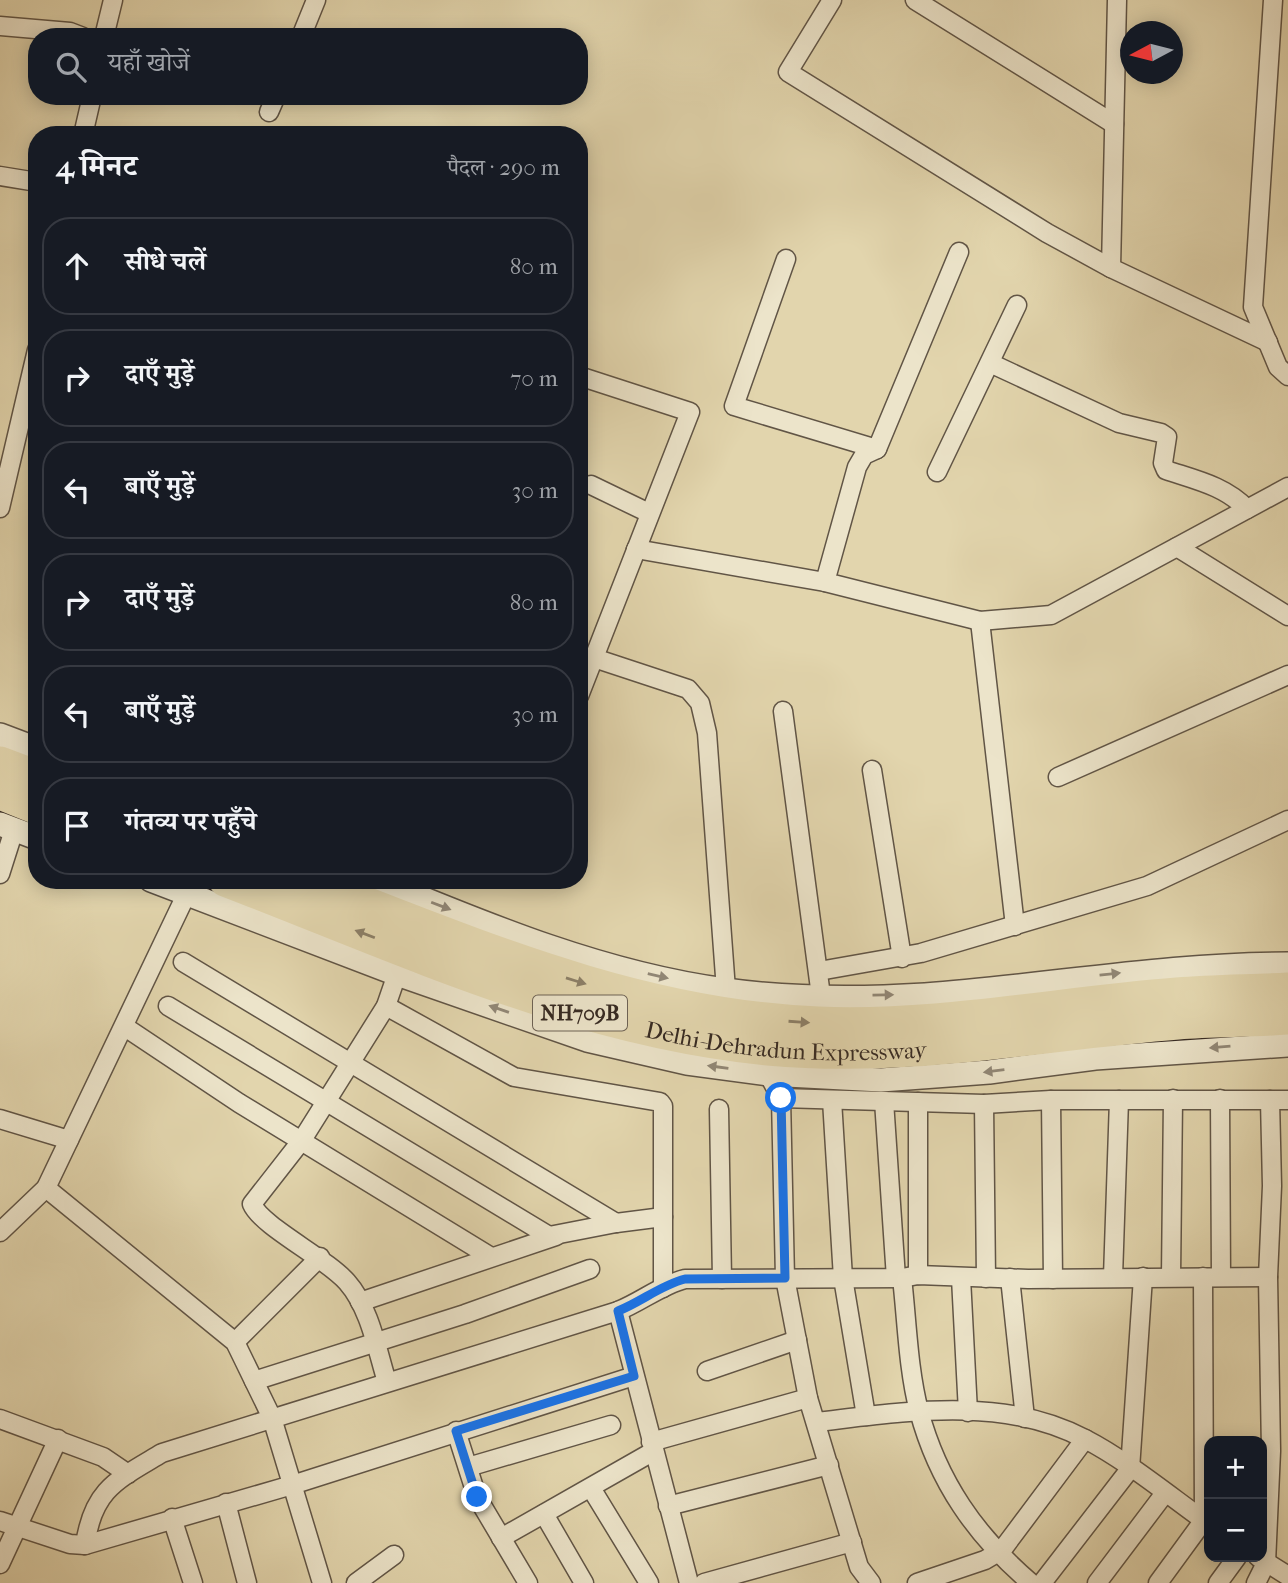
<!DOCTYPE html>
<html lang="hi">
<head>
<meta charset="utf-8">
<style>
	body { margin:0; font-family:"IM FELL French Canon","Noto Serif Devanagari",serif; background:#242831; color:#f1f3f6 }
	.controls { position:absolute; right:21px; bottom:21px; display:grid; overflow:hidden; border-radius:14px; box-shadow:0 4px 18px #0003 }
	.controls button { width:63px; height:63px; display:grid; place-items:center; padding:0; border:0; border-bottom:2px solid #363941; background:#171b24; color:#f1f3f6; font:35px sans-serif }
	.compass { position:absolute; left:1120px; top:21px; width:63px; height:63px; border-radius:50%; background:#171b24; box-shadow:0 4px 18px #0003; rotate:263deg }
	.stop { position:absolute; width:21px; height:21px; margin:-16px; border:5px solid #1a73e8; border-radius:50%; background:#fff }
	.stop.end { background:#1a73e8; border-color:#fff; box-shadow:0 2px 7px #0008 }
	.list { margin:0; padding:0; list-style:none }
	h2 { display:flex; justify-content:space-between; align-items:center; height:91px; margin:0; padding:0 28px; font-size:30px }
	h2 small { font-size:23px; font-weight:400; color:#9ea1a6 }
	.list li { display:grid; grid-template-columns:46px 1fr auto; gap:21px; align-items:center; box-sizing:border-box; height:98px; margin:0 14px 14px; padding:0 14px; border:2px solid #363941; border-radius:28px }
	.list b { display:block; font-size:26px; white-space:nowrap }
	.list em { font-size:23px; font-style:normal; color:#9ea1a6 }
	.icon { flex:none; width:38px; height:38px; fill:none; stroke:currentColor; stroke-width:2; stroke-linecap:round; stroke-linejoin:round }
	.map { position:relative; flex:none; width:1288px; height:1583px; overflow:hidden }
	.search { position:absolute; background:#171b24; box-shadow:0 4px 18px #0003; left:28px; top:28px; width:560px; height:77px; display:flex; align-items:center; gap:18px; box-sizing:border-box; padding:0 24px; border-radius:28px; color:#9ea1a6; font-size:26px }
	.panel { position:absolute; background:#171b24; box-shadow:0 4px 18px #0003; left:28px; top:126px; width:560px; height:763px; border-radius:28px }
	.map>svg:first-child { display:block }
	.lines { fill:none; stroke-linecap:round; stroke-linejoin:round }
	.minor-casing { stroke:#615546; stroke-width:21 }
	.tertiary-casing { stroke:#615546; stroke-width:26 }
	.motorway-casing { stroke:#362a23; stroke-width:37 }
	.minor { stroke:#ece4ca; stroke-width:18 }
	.tertiary { stroke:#ece4ca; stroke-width:23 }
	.motorway { stroke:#e2d5ad; stroke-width:33 }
	.oneway { fill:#918776 }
	.oneway2 { fill:#8c8068 }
	.route { stroke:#1a73e8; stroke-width:9 }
	.labels { text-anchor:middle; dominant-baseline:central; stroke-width:5; stroke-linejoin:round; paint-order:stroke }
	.shield { fill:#ece4ca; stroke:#6d6255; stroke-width:2 }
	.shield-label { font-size:21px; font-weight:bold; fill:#362a23 }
	.street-label { font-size:23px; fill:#362a23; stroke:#ece4ca }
</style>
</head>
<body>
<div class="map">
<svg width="1288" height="1583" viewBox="0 0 1288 1583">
	<rect width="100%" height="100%" fill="#e2d5ad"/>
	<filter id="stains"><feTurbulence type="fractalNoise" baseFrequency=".00286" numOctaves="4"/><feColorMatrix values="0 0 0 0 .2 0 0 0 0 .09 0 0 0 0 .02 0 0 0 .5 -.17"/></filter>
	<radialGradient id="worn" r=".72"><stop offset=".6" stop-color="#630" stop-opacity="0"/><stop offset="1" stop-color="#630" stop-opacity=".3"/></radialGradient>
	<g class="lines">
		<g class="minor-casing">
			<g id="minor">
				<path d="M832 0 788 72 1047 233 1111 268"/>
				<path d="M915 0 1114 124"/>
				<path d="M1117 0 1111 268 1268 342"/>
				<path d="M1273 0 1253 307 1278 367 1288 376"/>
				<path d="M0 26 70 32 83 37"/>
				<path d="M104 37 113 0"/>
				<path d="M301 37 316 0"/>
				<path d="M269 112 276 96"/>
				<path d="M83 135 92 96"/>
				<path d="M0 176 37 182"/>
				<path d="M959 252 877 449 864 455 857 467 825 582 980 621 1051 615 1288 487"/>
				<path d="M786 259 734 406 877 449"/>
				<path d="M990 363 1119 423 1161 433 1167 437 1163 463 1166 470C1196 480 1225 486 1247 509"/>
				<path d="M579 376 690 412 579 696"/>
				<path d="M937 472 1017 305"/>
				<path d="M591 485 649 513"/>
				<path d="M0 508 37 350"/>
				<path d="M1177 547 1288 616"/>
				<path d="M636 549 825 582"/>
				<path d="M980 621 1015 926"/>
				<path d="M594 658 688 689 700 703 707 733 726 990"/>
				<path d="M783 711 821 996"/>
				<path d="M872 770 902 958"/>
				<path d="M1058 777 1288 675"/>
				<path d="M0 874 14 830"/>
				<path d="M183 962 616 1223"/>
				<path d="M819 971 921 953 1147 886 1288 820"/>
				<path d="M168 1006 549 1236 616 1223 663 1217"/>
				<path d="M386 1006 514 1077 660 1102 663 1106V1288"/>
				<path d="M125 1027 239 1103 491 1257"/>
				<path d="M768 1074 781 1098 785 1278 808 1398 859 1567 871 1583"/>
				<path d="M781 1098 984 1104 1051 1100H1288"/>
				<path d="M1220 1099 1221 1276"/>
				<path d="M832 1100 843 1278 866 1416"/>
				<path d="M1051 1100 1053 1279"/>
				<path d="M884 1101 896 1278"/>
				<path d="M918 1102V1275"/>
				<path d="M984 1104 986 1278"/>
				<path d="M719 1109 722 1279"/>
				<path d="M0 1119 69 1140"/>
				<path d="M46 1188 235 1342 272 1418 322 1583"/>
				<path d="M0 1232 46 1188 187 893"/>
				<path d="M1113 1277 1119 1100"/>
				<path d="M1171 1277 1173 1099"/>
				<path d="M902 1278C907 1321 908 1369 919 1411 938 1482 976 1536 1031 1583"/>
				<path d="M961 1278 968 1412"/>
				<path d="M1010 1278 1025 1418"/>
				<path d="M360 1302 556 1236"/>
				<path d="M618 1311 689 1583"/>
				<path d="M235 1342 320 1257"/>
				<path d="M707 1371 797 1340"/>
				<path d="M254 1381 465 1314 590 1269"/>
				<path d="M387 1382C377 1350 370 1308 347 1282 326 1258 261 1226 252 1204L302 1140 386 1006 397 974"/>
				<path d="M0 1419 103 1457 128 1474"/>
				<path d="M816 1422C904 1412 1002 1395 1085 1439 1126 1460 1171 1497 1209 1524"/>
				<path d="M456 1431 477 1497 528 1583"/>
				<path d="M651 1442 808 1398"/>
				<path d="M468 1467 611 1425"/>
				<path d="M591 1488 649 1583"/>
				<path d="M226 1503 247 1583"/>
				<path d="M668 1506 829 1465"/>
				<path d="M544 1514 584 1583"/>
				<path d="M172 1518 193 1583"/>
				<path d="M0 1521 70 1544 85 1545 292 1485 634 1376"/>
				<path d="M501 1538 654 1451"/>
				<path d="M85 1545C93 1489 117 1480 162 1453L618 1311C641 1302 661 1285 685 1279L902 1278 918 1275 1028 1279 1268 1277"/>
				<path d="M1258 1557 1288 1576"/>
				<path d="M0 1564 58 1439"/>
				<path d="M356 1583 394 1555"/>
				<path d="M704 1583 852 1542"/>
				<path d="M917 1583 985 1560 1002 1550 1085 1439"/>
				<path d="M1042 1583 1130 1469 1143 1277"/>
				<path d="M1097 1583 1165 1493"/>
				<path d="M1158 1583 1204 1520 1203 1277"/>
				<path d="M1218 1583 1237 1557"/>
				<path d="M1256 1583 1266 1563 1271 1451 1268 1277 1272 1186 1270 1100"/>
			</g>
		</g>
		<g class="tertiary-casing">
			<g id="tertiary">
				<path d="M0 735 37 749"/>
				<path d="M0 824 37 838"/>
				<path d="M151 880 397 974 587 1040 687 1063 768 1074 881 1080 989 1072 1095 1058 1288 1045"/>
				<path d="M378 880C489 926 605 974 725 990 790 999 860 999 925 995 1047 986 1166 964 1288 964"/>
			</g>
		</g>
		<g class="motorway-casing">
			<g id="motorway">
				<path d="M0 763 37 777"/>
				<path d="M0 793 37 808"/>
				<path id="s1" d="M225 880C402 948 578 1031 768 1049 912 1062 1037 1034 1178 1023 1215 1020 1252 1021 1288 1018"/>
				<path d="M306 880C473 944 637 1016 818 1023 940 1028 1057 1003 1177 994 1214 991 1251 991 1288 989"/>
			</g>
		</g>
		<use href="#minor" class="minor"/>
		<use href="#tertiary" class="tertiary"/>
		<use href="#motorway" class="motorway"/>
	</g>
	<defs><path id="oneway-solid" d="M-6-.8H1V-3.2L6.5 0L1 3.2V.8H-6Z" transform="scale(1.75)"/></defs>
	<g class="oneway">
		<use href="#oneway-solid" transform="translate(441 906) rotate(21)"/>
		<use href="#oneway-solid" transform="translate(1110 974) rotate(-6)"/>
		<use href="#oneway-solid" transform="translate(658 976) rotate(13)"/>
		<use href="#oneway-solid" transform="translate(883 995) rotate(-1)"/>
		<use href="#oneway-solid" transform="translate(499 1009) rotate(-161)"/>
		<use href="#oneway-solid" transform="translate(1220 1047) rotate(175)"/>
		<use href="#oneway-solid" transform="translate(718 1067) rotate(-172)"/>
		<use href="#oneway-solid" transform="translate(994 1071) rotate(173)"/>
	</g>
	<g class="oneway2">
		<use href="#oneway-solid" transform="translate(365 934) rotate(-159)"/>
		<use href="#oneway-solid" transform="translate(576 981) rotate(17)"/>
		<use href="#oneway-solid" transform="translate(799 1022) rotate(4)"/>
	</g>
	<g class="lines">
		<path class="route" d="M477 1497 456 1431 634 1376 618 1311C641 1302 661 1285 685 1279L785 1278 781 1098"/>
	</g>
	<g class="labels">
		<rect class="shield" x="533" y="995.5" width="94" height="35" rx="5"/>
		<g class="shield-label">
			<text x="580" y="1013">NH709B</text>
		</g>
		<g class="street-label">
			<text stroke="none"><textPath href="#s1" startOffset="588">Delhi-Dehradun Expressway</textPath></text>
		</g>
	</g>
	<rect width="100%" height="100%" filter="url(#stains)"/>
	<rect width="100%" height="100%" fill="url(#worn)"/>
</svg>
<div class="controls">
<button>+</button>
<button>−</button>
</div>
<svg class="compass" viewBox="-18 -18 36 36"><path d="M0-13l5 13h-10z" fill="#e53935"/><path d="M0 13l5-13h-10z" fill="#9ea1a6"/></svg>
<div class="stop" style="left:781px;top:1098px"></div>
<div class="stop end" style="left:477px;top:1497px"></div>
<div class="search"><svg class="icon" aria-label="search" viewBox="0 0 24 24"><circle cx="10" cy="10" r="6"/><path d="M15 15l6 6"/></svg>यहाँ खोजें</div>
<section class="panel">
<h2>4 मिनट<small>पैदल · 290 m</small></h2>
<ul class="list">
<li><svg class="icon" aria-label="ahead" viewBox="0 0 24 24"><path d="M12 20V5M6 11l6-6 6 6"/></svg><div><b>सीधे चलें</b></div><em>80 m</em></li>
<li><svg class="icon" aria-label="right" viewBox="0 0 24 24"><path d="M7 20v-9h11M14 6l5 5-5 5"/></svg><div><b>दाएँ मुड़ें</b></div><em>70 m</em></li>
<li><svg class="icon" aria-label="left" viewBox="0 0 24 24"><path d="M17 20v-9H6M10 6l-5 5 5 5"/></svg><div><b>बाएँ मुड़ें</b></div><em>30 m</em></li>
<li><svg class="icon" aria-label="right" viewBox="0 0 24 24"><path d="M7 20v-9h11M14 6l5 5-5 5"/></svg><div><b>दाएँ मुड़ें</b></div><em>80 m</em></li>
<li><svg class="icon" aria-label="left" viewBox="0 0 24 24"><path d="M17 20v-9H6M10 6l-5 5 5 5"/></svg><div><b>बाएँ मुड़ें</b></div><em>30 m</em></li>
<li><svg class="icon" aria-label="arrive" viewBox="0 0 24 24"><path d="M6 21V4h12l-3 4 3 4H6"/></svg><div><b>गंतव्य पर पहुँचे</b></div></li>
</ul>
</section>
</div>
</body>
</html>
